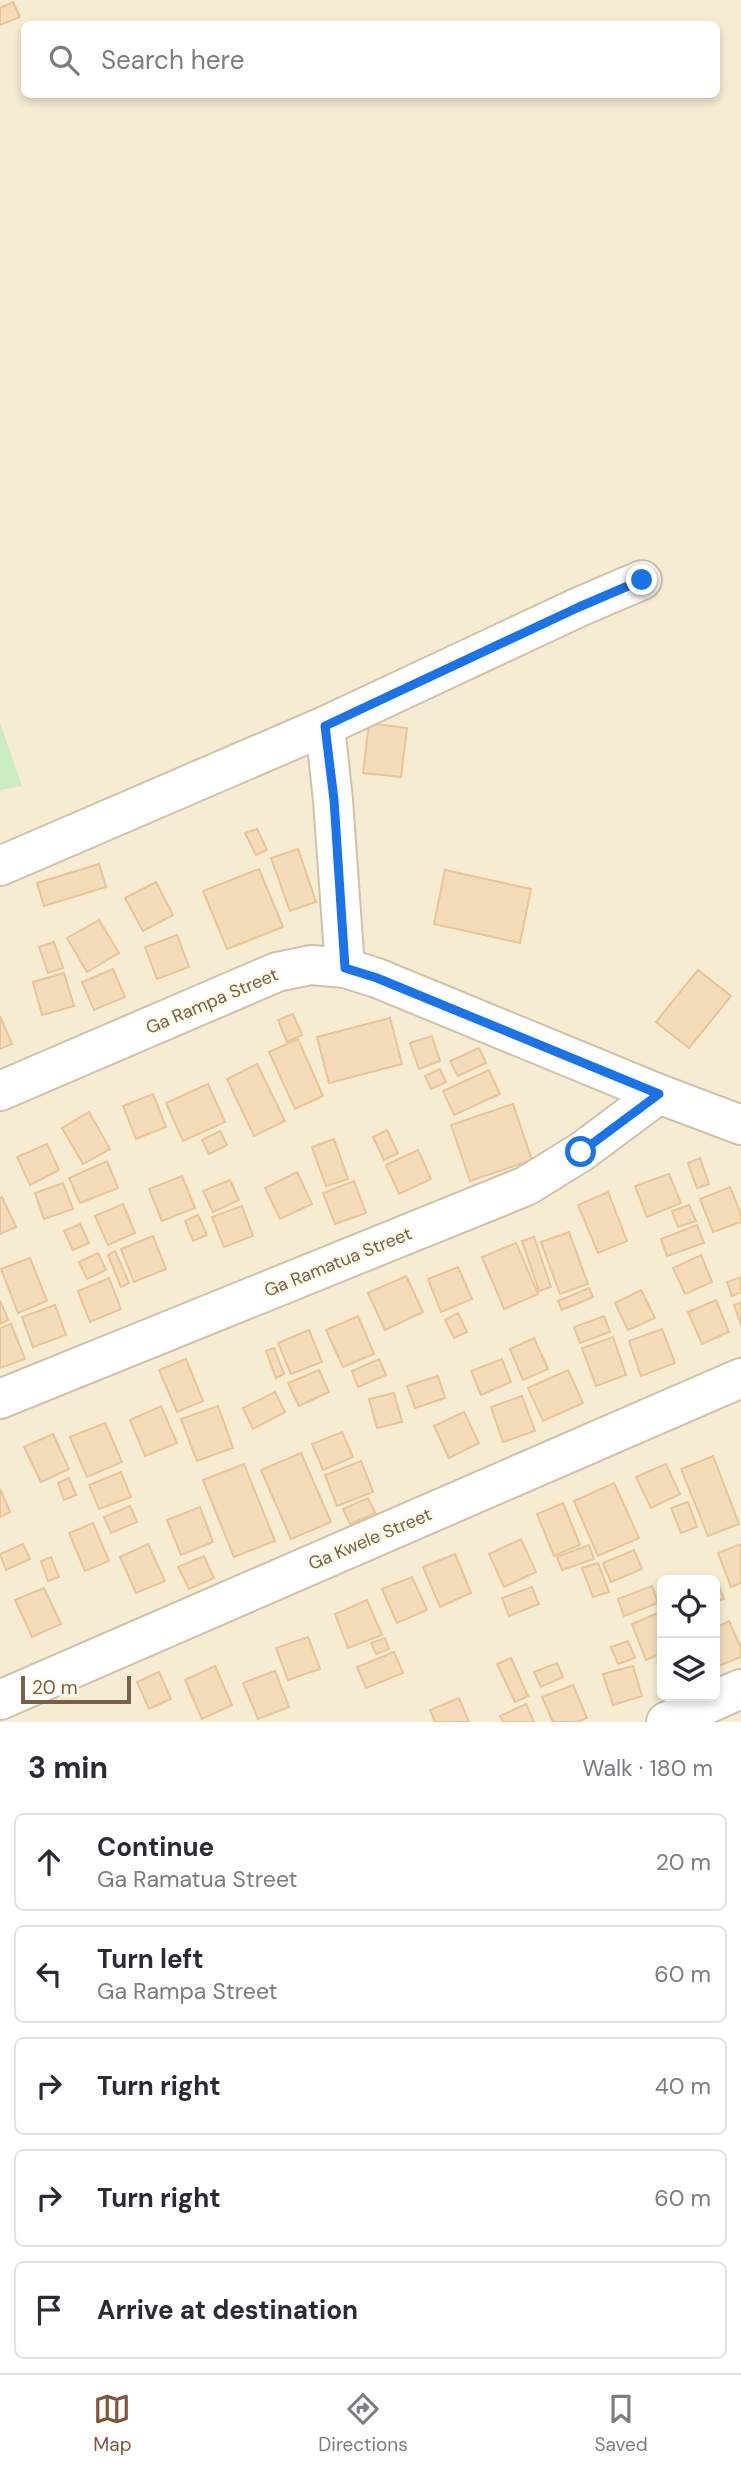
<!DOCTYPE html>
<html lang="en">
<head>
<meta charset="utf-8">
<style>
	body { margin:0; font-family:"DM Sans",sans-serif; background:#f2f2f3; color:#2b2b33 }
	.controls { position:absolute; right:21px; bottom:21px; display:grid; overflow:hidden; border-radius:10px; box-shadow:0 4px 10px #0003 }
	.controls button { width:63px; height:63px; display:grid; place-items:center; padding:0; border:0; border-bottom:2px solid #e1e1e2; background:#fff; color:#2b2b33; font:35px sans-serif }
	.scale { position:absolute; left:21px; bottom:18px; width:110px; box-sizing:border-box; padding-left:7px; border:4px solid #786147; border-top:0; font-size:19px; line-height:24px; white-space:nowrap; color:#786147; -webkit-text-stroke:5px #fffbeb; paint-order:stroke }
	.stop { position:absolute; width:21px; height:21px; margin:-16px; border:5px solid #1a73e8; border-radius:50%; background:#fff }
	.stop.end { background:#1a73e8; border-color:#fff; box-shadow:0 2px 7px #0008 }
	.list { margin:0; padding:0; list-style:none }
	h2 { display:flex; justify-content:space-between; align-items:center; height:91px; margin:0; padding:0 28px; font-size:30px }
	h2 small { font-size:23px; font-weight:400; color:#7c7c81 }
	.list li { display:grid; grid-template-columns:46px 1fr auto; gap:21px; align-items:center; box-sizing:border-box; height:98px; margin:0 14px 14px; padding:0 14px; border:2px solid #e1e1e2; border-radius:10px }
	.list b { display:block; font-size:26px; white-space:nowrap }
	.list p { margin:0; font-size:23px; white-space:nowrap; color:#7c7c81 }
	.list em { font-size:23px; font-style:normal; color:#7c7c81 }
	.icon { flex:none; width:38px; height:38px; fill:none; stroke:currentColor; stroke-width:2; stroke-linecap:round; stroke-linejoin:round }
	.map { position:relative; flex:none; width:741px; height:1722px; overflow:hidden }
	.search { position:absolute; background:#fff; box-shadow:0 4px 10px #0003; left:21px; right:21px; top:21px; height:77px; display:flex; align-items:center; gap:18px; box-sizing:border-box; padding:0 24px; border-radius:10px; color:#7c7c81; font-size:26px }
	.sheet { height:651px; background:#fff }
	nav { display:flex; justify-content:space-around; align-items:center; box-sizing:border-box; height:98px; border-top:2px solid #e1e1e2; background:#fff; font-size:19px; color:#7c7c81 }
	nav a { display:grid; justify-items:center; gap:4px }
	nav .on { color:#835439 }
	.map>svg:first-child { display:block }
	.residential { fill:#f6ecd1; fill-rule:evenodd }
	.pitch { fill:#caecc1 }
	.building { fill:#f5dcb9; stroke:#e8c598; stroke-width:2 }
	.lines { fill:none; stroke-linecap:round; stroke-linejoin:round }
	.minor-casing { stroke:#d0c1a9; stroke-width:42 }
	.minor { stroke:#fff; stroke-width:38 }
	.route { stroke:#1a73e8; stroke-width:9 }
	.labels { text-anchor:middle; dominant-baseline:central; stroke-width:6; stroke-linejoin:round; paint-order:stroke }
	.street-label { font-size:18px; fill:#786147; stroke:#fffbeb }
</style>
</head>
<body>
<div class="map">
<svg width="741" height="1722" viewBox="0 0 741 1722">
	<rect width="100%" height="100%" fill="#fef8e3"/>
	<path class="residential" d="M0 0H741V1722H0ZM24 24H716V94H24ZM662 1580H715V1696H662Z"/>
	<path class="pitch" d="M0 723 22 786 0 790Z"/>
	<g class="building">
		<path d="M13 2 20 17 0 25V8Z"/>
		<path d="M369 723 407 728 401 777 363 773Z"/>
		<path d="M257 829 267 850 256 855 245 833Z"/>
		<path d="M298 849 316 902 290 911 271 858Z"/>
		<path d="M99 864 106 887 44 906 37 883Z"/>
		<path d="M259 869 283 927 227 949 203 891Z"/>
		<path d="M445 870 531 889 520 943 434 924Z"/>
		<path d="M156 882 173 915 143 931 125 898Z"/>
		<path d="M99 920 119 953 87 972 67 938Z"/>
		<path d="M177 935 189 967 157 979 145 947Z"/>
		<path d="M54 942 63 968 48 973 39 947Z"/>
		<path d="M113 969 125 997 94 1010 82 982Z"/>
		<path d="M698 970 731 996 689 1048 656 1022Z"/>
		<path d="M64 973 74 1006 42 1015 33 982Z"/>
		<path d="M293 1014 302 1035 287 1042 278 1020Z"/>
		<path d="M0 1016 12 1044 0 1049Z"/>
		<path d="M390 1018 402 1064 329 1083 317 1037Z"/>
		<path d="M432 1036 440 1061 419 1069 410 1043Z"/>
		<path d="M298 1039 323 1096 295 1109 269 1052Z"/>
		<path d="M479 1048 486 1063 458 1076 450 1061Z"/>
		<path d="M257 1064 285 1121 254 1136 227 1079Z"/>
		<path d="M440 1069 446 1082 431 1089 425 1076Z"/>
		<path d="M489 1070 500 1094 454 1115 443 1091Z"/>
		<path d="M208 1084 225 1122 183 1141 166 1103Z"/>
		<path d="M153 1094 166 1127 136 1139 123 1106Z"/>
		<path d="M513 1104 532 1160 470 1181 451 1125Z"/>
		<path d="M89 1112 110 1149 83 1164 62 1128Z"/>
		<path d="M387 1130 398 1153 384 1160 373 1137Z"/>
		<path d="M220 1131 227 1145 209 1154 202 1140Z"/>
		<path d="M334 1139 348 1179 326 1186 312 1147Z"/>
		<path d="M47 1144 59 1170 30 1185 17 1157Z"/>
		<path d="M418 1150 431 1179 399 1194 386 1165Z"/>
		<path d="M700 1158 709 1184 697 1188 688 1163Z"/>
		<path d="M107 1161 118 1188 80 1203 69 1178Z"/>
		<path d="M297 1172 312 1204 280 1219 265 1188Z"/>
		<path d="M669 1174 681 1203 647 1217 635 1186Z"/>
		<path d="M182 1176 195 1208 162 1221 149 1189Z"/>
		<path d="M230 1180 239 1200 213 1212 203 1191Z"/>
		<path d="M354 1181 366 1213 335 1224 323 1193Z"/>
		<path d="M63 1183 73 1209 44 1219 35 1193Z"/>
		<path d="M730 1187 741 1214V1222L713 1232 700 1199Z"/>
		<path d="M608 1192 627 1241 598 1253 578 1205Z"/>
		<path d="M2 1197 16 1227 0 1234V1198Z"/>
		<path d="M123 1204 135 1233 108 1245 95 1216Z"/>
		<path d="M689 1205 696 1221 678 1227 672 1211Z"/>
		<path d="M242 1206 253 1236 224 1247 212 1217Z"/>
		<path d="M198 1215 207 1235 193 1241 185 1221Z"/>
		<path d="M80 1224 89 1243 73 1250 64 1231Z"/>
		<path d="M697 1225 704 1243 667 1256 661 1239Z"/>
		<path d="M569 1232 588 1284 560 1294 541 1242Z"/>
		<path d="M153 1236 166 1269 134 1282 121 1249Z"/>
		<path d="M534 1237 551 1287 539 1291 522 1241Z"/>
		<path d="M516 1243 538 1294 504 1309 482 1257Z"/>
		<path d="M115 1251 129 1283 121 1287 108 1255Z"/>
		<path d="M98 1253 106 1270 87 1279 79 1262Z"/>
		<path d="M701 1255 712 1282 685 1294 673 1268Z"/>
		<path d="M30 1258 47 1301 18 1313 1 1269Z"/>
		<path d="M458 1267 472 1299 441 1312 428 1279Z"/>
		<path d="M406 1276 423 1312 385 1330 368 1293Z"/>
		<path d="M741 1277V1292L732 1296 727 1282Z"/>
		<path d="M109 1278 121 1309 90 1322 78 1291Z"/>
		<path d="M589 1288 593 1297 562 1310 558 1301Z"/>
		<path d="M641 1290 655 1318 628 1330 615 1303Z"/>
		<path d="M0 1300 8 1320 0 1324Z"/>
		<path d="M716 1300 729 1332 702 1344 688 1312Z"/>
		<path d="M741 1303V1325L734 1305Z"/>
		<path d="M55 1305 66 1335 33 1347 22 1317Z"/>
		<path d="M458 1313 467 1332 454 1338 445 1320Z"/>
		<path d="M358 1316 374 1354 343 1367 326 1330Z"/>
		<path d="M604 1316 610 1332 580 1343 574 1327Z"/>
		<path d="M11 1324 25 1359 0 1368V1328Z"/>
		<path d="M662 1329 675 1363 641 1376 629 1341Z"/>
		<path d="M309 1330 322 1362 291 1374 278 1343Z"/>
		<path d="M613 1337 626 1375 596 1386 582 1348Z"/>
		<path d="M534 1338 548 1369 523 1380 510 1349Z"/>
		<path d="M274 1348 284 1374 276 1378 266 1351Z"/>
		<path d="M186 1359 203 1401 177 1412 159 1370Z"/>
		<path d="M379 1359 386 1375 358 1387 352 1371Z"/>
		<path d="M502 1359 511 1382 481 1395 471 1371Z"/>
		<path d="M319 1370 329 1392 299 1406 288 1383Z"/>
		<path d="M568 1370 583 1403 543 1421 528 1388Z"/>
		<path d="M438 1376 445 1398 415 1408 407 1386Z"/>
		<path d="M275 1392 285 1412 253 1429 243 1408Z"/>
		<path d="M394 1393 402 1422 377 1428 369 1399Z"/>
		<path d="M522 1396 535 1431 503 1442 491 1407Z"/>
		<path d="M161 1406 177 1443 145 1456 130 1420Z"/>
		<path d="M218 1406 233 1448 197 1461 181 1419Z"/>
		<path d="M464 1412 479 1443 449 1458 434 1426Z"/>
		<path d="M105 1423 122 1462 87 1477 70 1437Z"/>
		<path d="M342 1432 353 1457 323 1470 312 1444Z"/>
		<path d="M53 1434 69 1469 41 1482 24 1447Z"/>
		<path d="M301 1453 331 1522 291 1539 261 1470Z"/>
		<path d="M713 1456 739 1524 708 1536 681 1469Z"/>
		<path d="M361 1461 373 1492 337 1506 325 1475Z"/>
		<path d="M244 1464 275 1541 234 1557 203 1480Z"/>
		<path d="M666 1464 680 1494 651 1508 636 1477Z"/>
		<path d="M121 1472 131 1497 99 1509 89 1485Z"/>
		<path d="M69 1478 76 1495 64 1500 58 1483Z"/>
		<path d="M614 1483 639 1538 598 1556 574 1501Z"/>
		<path d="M0 1489 10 1512 0 1517Z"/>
		<path d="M368 1498 375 1513 350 1524 343 1509Z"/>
		<path d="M688 1502 697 1527 681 1533 671 1508Z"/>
		<path d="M563 1503 580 1545 554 1556 537 1514Z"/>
		<path d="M130 1506 137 1522 111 1533 104 1517Z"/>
		<path d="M200 1507 213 1542 181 1555 167 1520Z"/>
		<path d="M93 1523 109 1561 85 1571 69 1533Z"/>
		<path d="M521 1539 536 1572 504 1587 489 1554Z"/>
		<path d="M23 1544 30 1559 6 1570 0 1554Z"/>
		<path d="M148 1544 165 1581 136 1593 120 1557Z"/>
		<path d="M741 1544V1583L731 1587 718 1553Z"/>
		<path d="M589 1545 594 1559 562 1570 557 1557Z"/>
		<path d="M634 1550 642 1569 611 1582 603 1563Z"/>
		<path d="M455 1554 471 1593 440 1607 423 1567Z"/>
		<path d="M204 1556 214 1578 189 1589 178 1567Z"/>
		<path d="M51 1557 59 1577 48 1581 41 1561Z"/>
		<path d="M598 1563 609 1592 593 1597 582 1568Z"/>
		<path d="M412 1577 427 1610 397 1623 382 1589Z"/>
		<path d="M716 1579 724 1599 715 1602 713 1580Z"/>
		<path d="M652 1586 658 1603 624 1616 618 1599Z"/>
		<path d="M532 1587 539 1604 509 1616 502 1598Z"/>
		<path d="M44 1588 61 1624 32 1637 15 1600Z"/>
		<path d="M367 1600 382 1635 348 1648 335 1614Z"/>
		<path d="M662 1611V1653L646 1660 632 1624Z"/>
		<path d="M729 1621 741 1648V1657L716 1667 715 1628Z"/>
		<path d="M308 1637 320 1669 288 1680 276 1648Z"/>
		<path d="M385 1638 389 1649 376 1654 371 1643Z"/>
		<path d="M628 1641 635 1658 618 1664 611 1647Z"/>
		<path d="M394 1652 403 1673 366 1688 357 1667Z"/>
		<path d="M511 1658 528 1696 515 1702 497 1664Z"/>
		<path d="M557 1663 563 1677 541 1687 534 1672Z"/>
		<path d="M215 1666 232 1705 202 1719 185 1680Z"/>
		<path d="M633 1666 642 1696 613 1705 603 1674Z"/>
		<path d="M275 1671 289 1707 258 1719 243 1683Z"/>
		<path d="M159 1672 171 1699 149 1709 137 1682Z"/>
		<path d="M573 1685 587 1718 577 1722H553L542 1697Z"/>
		<path d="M459 1698 469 1722H435L430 1710Z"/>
		<path d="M526 1704 534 1722H503L500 1716Z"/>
	</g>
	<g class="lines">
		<g class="minor-casing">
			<g id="minor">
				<path d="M0 866 325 726"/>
				<path d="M345 968 333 800 325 726 579 607 642 580"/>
				<path d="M0 1091 277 972 311 965 345 968 377 978 659 1094 741 1125"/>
				<path d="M0 1399 526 1186 581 1152 659 1094"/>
				<path d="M0 1700 741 1378"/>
				<path d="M666 1722 741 1689"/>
			</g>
		</g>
		<use href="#minor" class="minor"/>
	</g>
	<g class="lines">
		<path class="route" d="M581 1152 659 1094 377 978 345 968 334 800 325 726 579 607 642 580"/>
	</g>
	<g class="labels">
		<g class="street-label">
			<text transform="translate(212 1001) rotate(-23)">Ga Rampa Street</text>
			<text transform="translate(338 1262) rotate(-22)">Ga Ramatua Street</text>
			<text transform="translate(370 1539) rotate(-23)">Ga Kwele Street</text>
		</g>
	</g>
</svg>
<div class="controls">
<button><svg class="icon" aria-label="locate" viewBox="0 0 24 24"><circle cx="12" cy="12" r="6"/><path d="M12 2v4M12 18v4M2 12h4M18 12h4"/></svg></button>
<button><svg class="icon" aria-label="layers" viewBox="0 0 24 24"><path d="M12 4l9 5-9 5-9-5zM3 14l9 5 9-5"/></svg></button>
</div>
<div class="scale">20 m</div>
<div class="stop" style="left:581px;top:1152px"></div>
<div class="stop end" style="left:642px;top:580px"></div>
<div class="search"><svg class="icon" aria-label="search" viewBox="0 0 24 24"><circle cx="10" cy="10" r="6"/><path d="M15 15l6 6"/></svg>Search here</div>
</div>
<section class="sheet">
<h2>3 min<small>Walk · 180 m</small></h2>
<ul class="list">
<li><svg class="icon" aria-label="ahead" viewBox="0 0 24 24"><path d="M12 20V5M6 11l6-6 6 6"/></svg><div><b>Continue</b><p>Ga Ramatua Street</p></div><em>20 m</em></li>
<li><svg class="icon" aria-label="left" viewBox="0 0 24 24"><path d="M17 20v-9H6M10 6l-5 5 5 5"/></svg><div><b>Turn left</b><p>Ga Rampa Street</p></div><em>60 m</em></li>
<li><svg class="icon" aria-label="right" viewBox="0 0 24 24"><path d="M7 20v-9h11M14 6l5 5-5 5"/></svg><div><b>Turn right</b></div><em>40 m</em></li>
<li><svg class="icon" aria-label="right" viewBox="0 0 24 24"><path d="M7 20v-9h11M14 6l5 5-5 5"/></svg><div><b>Turn right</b></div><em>60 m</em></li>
<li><svg class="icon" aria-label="arrive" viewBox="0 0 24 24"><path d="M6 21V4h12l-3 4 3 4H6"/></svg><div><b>Arrive at destination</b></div></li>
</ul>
</section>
<nav>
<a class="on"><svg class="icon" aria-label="map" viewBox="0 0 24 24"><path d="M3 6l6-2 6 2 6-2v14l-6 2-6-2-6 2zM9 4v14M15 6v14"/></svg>Map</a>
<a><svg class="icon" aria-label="directions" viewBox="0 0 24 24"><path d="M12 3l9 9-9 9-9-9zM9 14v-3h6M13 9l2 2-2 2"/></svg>Directions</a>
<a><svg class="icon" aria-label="saved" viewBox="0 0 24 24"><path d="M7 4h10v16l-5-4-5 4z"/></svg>Saved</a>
</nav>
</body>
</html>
